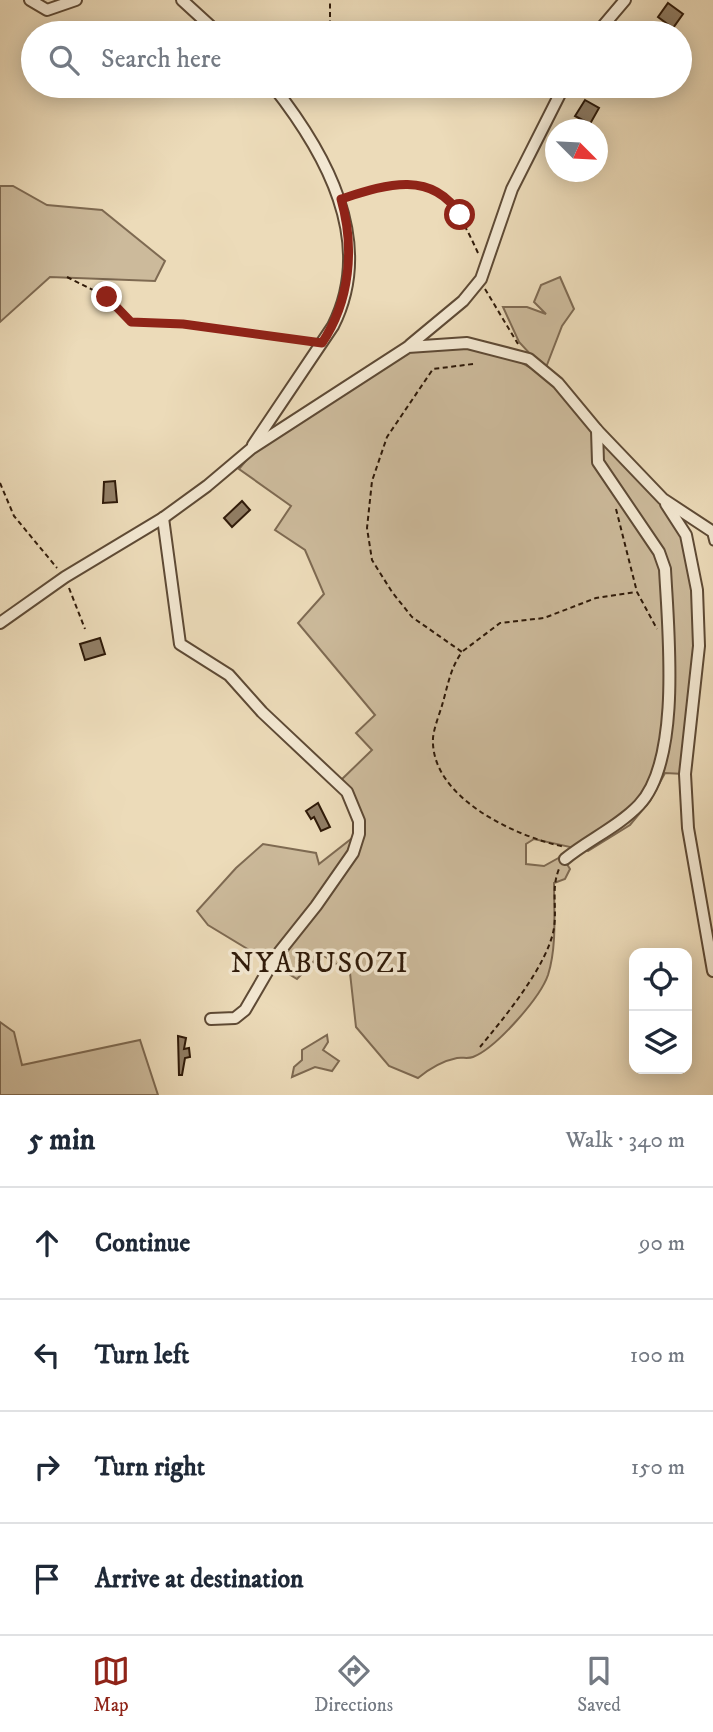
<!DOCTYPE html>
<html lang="en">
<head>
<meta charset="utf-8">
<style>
	body { margin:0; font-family:"IM FELL DW Pica",serif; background:#f6f6f7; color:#1f2937 }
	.controls { position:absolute; right:21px; bottom:21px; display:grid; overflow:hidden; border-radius:14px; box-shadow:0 4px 18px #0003 }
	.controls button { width:63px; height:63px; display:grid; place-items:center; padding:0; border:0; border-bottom:2px solid #e0e1e3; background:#fff; color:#1f2937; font:35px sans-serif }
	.compass { position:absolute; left:545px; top:119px; width:63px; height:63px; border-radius:50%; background:#fff; box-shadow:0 4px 18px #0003; rotate:114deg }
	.stop { position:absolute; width:21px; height:21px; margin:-16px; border:5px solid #8f2418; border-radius:50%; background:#fff }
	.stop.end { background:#8f2418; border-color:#fff; box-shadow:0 2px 7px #0008 }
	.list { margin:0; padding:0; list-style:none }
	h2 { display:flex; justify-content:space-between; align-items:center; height:91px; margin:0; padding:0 28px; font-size:30px }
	h2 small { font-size:23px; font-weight:400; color:#747a83 }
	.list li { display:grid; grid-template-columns:46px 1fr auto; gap:21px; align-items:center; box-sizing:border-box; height:112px; padding:0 28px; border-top:2px solid #e0e1e3 }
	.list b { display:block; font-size:26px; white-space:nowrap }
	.list em { font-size:23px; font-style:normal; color:#747a83 }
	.icon { flex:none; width:38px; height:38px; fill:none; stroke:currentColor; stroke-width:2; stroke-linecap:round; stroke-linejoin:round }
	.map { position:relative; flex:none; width:713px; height:1095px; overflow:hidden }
	.search { position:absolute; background:#fff; box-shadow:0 4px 18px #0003; left:21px; right:21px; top:21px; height:77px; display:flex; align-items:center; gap:18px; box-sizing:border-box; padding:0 24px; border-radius:38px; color:#747a83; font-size:26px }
	.sheet { height:539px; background:#fff }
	nav { display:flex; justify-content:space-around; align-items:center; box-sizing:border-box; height:98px; border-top:2px solid #e0e1e3; background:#fff; font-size:19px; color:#747a83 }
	nav a { display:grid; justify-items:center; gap:4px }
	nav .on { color:#8f2418 }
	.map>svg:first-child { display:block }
	.green { fill:#ccba9b; stroke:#7e6a52; stroke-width:2 }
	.building { fill:#917e65; stroke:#2f1a09; stroke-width:2 }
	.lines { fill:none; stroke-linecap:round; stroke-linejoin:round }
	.lane-casing { stroke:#5e4a35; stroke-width:9 }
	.street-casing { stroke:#5e4a35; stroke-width:14 }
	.path { stroke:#2f1a09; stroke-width:2; stroke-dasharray:5 3.5; stroke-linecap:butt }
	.lane { stroke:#f3e8d2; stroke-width:5 }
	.street { stroke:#f3e8d2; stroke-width:10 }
	.route { stroke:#8f2418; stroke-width:9 }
	.labels { text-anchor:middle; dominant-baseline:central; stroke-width:7; stroke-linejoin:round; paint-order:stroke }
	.quarter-label { font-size:28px; letter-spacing:2px; fill:#2f1a09; stroke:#f3e8d2 }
</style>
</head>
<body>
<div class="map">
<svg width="713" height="1095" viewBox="0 0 713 1095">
	<rect width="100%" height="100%" fill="#ecdbb9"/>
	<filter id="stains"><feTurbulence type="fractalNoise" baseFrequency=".00286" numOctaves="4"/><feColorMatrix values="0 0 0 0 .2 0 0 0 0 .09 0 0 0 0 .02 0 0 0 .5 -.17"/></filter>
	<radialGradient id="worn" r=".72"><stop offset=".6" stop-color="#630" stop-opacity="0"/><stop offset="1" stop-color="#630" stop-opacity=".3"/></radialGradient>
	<g class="green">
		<path d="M0 186H13L47 205 102 210 165 261 155 281 50 277 0 322Z"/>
		<path d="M560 277 574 309 562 326 545 370 519 342 503 307H527L546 314 534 302 541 285Z"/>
		<path d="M458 344 497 348 549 379 651 489 685 534 697 590 698 645 684 774 665 773 650 801 630 825 588 851 534 839 526 844V864L544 866 562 856 570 869 565 879 554 883C554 911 557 947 548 975 540 998 496 1048 473 1057 468 1059 462 1057 457 1058 442 1061 429 1069 418 1078L389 1066 356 1027 350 973 321 954 297 979 208 925 197 911 236 868 263 844 316 853 319 864 356 835 353 808 338 783 372 750 356 733 375 715 298 623 324 594 305 550 275 530 291 506 239 469 253 452 407 352Z"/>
		<path d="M0 1022 14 1032 22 1065 140 1040 158 1095H0Z"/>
		<path d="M327 1035 328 1042 323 1050 339 1061 332 1071 315 1067 292 1077 294 1067 302 1060V1050Z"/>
	</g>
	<g class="building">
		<path d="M668 3 683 14 673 28 658 17Z"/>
		<path d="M585 100 599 108 590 124 575 116Z"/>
		<path d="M115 481 117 502 103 503 104 482Z"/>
		<path d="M242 501 250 510 232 527 224 518Z"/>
		<path d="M100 638 105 654 85 660 80 644Z"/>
		<path d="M318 803 330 827 321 831 314 817 311 819 306 811Z"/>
		<path d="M178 1036 186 1038 184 1049 189 1048 190 1057 185 1058 182 1075H179Z"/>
	</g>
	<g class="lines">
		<g class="lane-casing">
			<path id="lane" d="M710 530 713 542"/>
		</g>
		<g class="street-casing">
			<g id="street">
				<path d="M30 0 47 10 76 0"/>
				<path d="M182 0 218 33"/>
				<path d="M597 33 625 0"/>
				<path d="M410 345 463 301 481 279 512 189 564 86"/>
				<path d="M253 445 333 326C376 241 325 152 273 86"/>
				<path d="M666 504 686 535 697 590 699 646 685 774 688 828 713 971"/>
				<path d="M163 518 180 644 229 675 262 712 347 792 359 821V834L353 853 316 906 277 955 245 1010 235 1018 211 1019"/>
				<path d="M0 623 65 577 163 518 207 486 252 448 408 347 467 343 529 359 558 383 597 430 663 499 710 530"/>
				<path d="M565 859C588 840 618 827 639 805 682 760 668 629 665 569L659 552 598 462 597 430"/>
			</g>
		</g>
		<g class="path">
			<path d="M325 33 330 21V0"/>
			<path d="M348 197C361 195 371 187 383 185 439 174 459 211 478 253"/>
			<path d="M67 277 111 299 129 322 183 324 310 343"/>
			<path d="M485 289 518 344"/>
			<path d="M473 364 433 369 387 437 372 481 367 528 372 560 392 592 412 617 462 652C451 667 448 684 443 702 440 713 434 727 433 738 430 798 517 837 565 847"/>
			<path d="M0 483 14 516 57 568"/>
			<path d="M616 509 637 592 657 629"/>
			<path d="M69 588 85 629"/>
			<path d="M463 651 500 623 544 618 596 598 636 592"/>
			<path d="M480 1047C504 1018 548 965 554 928 557 907 551 888 559 869"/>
		</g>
		<use href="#lane" class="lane"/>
		<use href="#street" class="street"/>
	</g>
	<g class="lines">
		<path class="route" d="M107 297 131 322 183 324 322 343C350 301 355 248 341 199 382 186 431 168 460 215"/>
	</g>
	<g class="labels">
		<g class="quarter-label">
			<text x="320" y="963">NYABUSOZI</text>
		</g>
	</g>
	<rect width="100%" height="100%" filter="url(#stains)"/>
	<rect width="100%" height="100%" fill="url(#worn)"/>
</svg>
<div class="controls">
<button><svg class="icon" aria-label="locate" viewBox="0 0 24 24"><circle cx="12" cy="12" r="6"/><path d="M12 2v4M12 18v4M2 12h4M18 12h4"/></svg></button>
<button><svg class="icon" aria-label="layers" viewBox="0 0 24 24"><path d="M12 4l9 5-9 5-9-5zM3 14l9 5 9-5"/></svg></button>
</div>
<svg class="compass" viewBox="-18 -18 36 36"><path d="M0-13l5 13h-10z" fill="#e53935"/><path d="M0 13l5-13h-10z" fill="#747a83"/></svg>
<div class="stop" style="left:460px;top:215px"></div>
<div class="stop end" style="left:107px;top:297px"></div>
<div class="search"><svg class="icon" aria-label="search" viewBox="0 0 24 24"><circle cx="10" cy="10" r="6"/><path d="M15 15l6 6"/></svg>Search here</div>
</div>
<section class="sheet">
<h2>5 min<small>Walk · 340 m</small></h2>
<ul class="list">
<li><svg class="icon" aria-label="ahead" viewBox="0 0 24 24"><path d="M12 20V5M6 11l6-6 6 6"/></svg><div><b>Continue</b></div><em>90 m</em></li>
<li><svg class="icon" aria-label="left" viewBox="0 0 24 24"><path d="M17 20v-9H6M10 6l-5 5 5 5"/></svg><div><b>Turn left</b></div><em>100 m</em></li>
<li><svg class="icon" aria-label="right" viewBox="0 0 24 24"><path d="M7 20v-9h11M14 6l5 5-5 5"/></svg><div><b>Turn right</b></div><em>150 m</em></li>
<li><svg class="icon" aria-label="arrive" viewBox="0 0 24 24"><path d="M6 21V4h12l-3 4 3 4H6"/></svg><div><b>Arrive at destination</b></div></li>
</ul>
</section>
<nav>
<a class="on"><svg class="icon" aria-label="map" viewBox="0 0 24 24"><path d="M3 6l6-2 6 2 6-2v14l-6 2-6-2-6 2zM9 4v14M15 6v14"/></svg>Map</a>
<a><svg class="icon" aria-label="directions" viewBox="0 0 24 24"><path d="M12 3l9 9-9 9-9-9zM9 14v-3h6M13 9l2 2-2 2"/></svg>Directions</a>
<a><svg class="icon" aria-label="saved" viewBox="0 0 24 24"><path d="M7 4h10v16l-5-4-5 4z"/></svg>Saved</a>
</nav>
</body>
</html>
